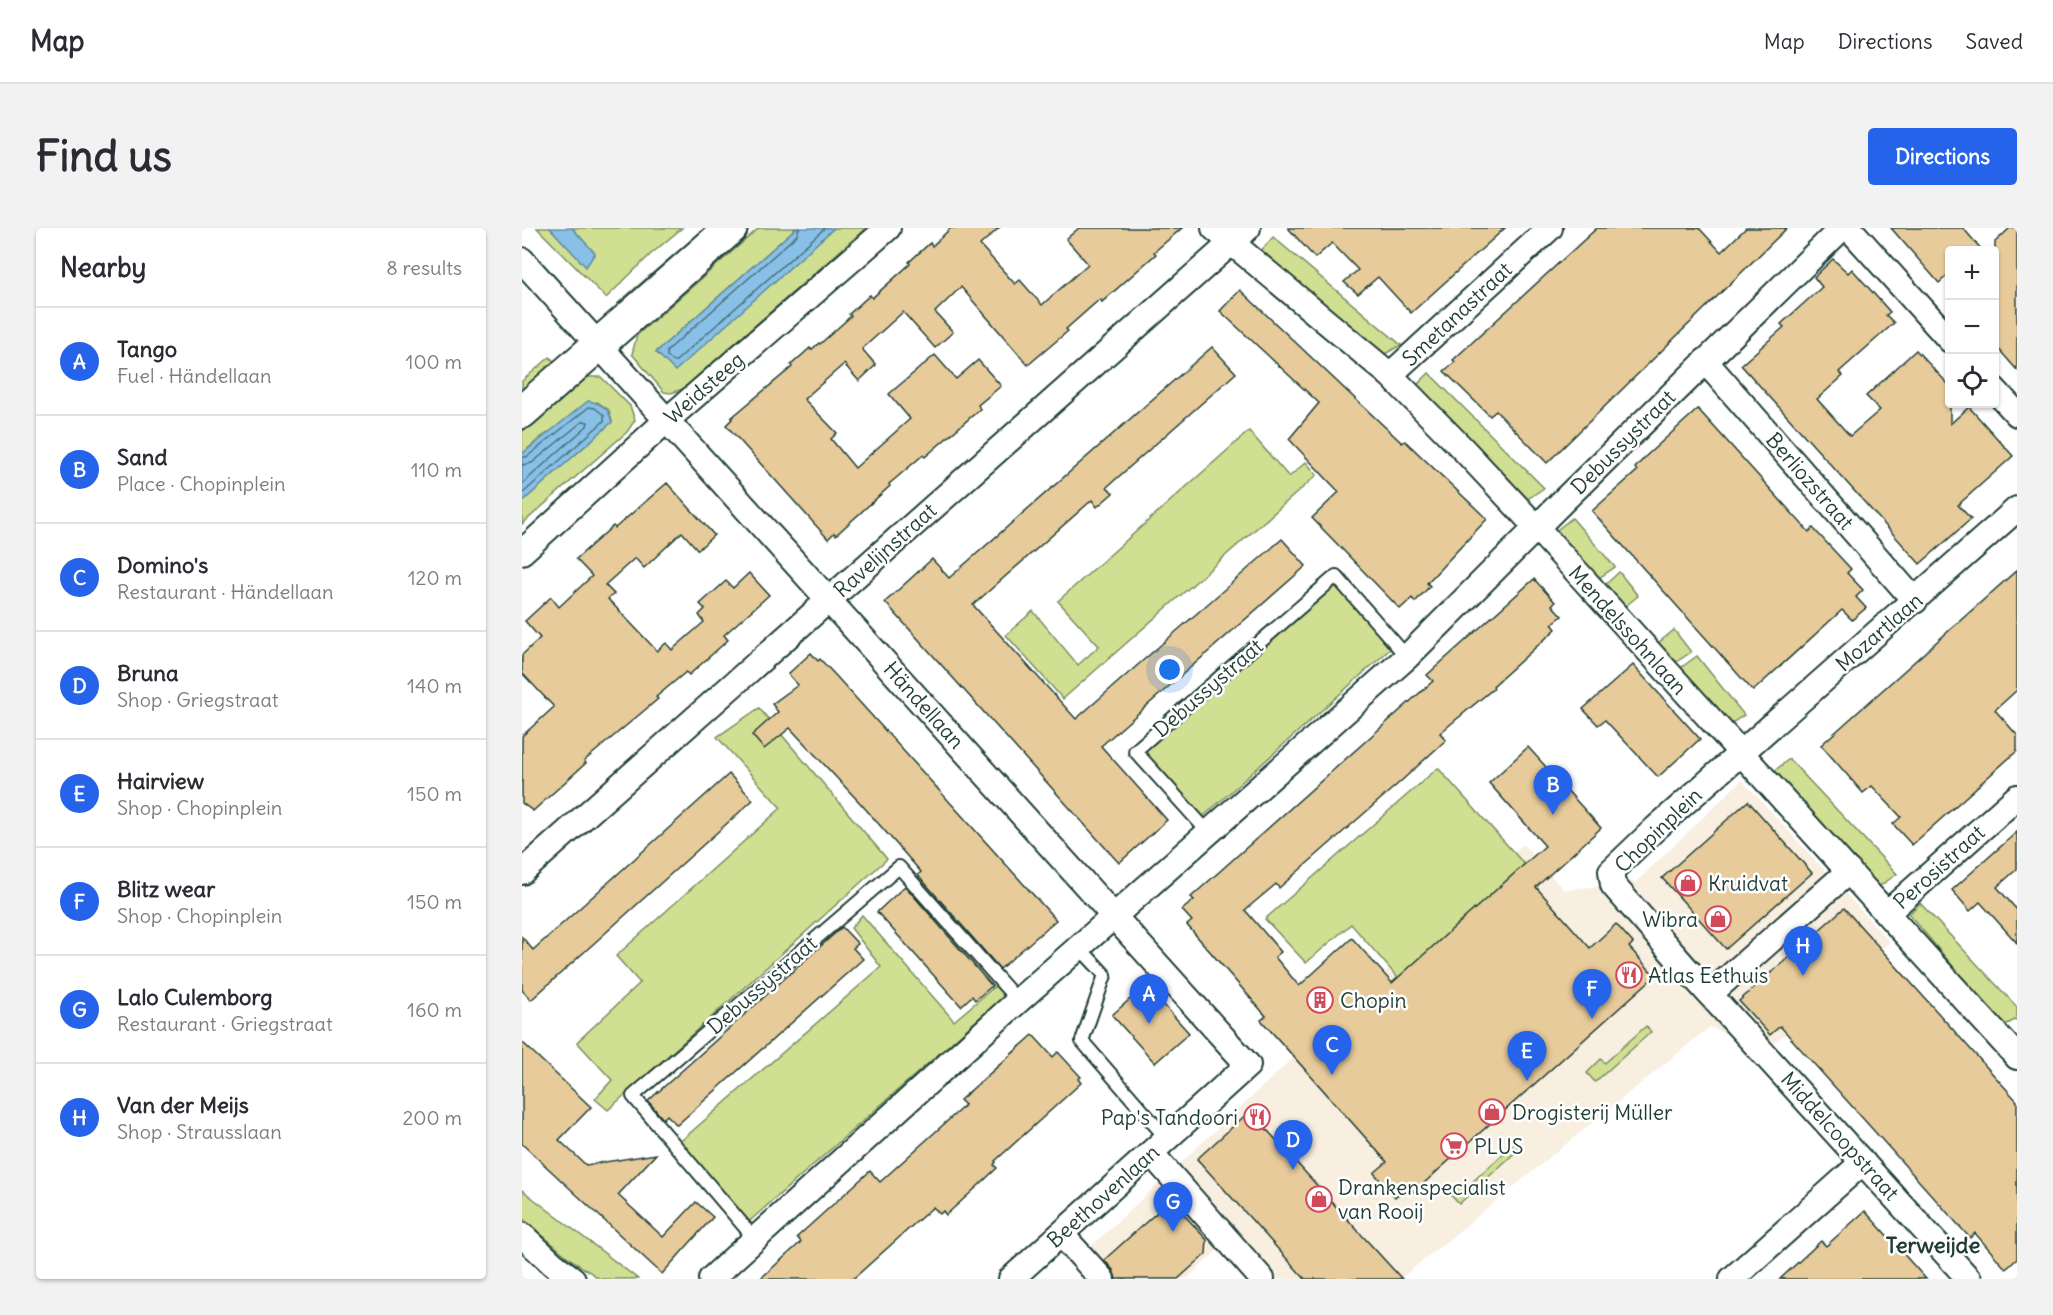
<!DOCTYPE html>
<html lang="en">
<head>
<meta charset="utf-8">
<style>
	body { margin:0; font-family:Delius,sans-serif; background:#f2f2f3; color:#2b2b33 }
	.controls { position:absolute; right:18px; top:18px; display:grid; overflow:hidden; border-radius:6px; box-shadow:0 2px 4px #0004 }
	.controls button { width:54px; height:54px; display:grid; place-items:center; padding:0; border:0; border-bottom:2px solid #e1e1e2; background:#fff; color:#2b2b33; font:30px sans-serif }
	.you { position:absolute; left:648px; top:442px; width:21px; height:21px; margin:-15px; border:4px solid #fff; border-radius:50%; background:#1a73e8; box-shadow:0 0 0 9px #1a73e833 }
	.badge { display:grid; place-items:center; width:39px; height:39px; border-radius:50%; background:#2563eb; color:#fff; font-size:20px; font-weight:700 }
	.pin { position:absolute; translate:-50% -50px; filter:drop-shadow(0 2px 3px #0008) }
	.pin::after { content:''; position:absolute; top:32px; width:21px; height:18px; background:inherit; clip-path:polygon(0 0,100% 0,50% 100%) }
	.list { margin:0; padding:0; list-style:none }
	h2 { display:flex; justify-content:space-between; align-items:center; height:78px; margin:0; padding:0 24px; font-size:26px }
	h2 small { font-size:20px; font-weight:400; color:#7c7c81 }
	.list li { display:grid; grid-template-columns:39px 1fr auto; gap:18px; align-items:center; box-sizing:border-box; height:108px; padding:0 24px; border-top:2px solid #e1e1e2 }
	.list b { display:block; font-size:22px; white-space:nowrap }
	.list p { margin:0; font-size:20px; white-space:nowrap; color:#7c7c81 }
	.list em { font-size:20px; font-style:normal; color:#7c7c81 }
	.icon { flex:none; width:33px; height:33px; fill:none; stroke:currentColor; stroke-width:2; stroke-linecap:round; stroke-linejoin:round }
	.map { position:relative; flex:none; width:1495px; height:1051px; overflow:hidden; border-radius:6px }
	header { display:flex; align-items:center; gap:36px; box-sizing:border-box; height:84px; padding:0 30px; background:#fff; border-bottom:2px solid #e1e1e2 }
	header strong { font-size:28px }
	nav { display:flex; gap:33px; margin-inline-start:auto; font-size:21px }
	.intro { display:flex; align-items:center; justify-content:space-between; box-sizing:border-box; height:144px; padding:0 36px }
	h1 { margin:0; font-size:42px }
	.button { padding:15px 27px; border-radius:6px; background:#2563eb; color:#fff; font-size:21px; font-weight:700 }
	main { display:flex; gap:36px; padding:0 36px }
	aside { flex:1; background:#fff; border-radius:6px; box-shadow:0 2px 4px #0004 }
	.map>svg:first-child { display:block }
	.built { fill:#f8efe1 }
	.green { fill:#d1df92; stroke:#788e63; stroke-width:1.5 }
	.water { fill:#89c0e7; stroke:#5f8c9f; stroke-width:1.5 }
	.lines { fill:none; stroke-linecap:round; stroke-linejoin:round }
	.shore { stroke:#49717c; stroke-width:1.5 }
	.building { fill:#e7cb9b; stroke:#1f3d34; stroke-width:1.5 }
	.service-casing { stroke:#1f3d34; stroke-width:16 }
	.minor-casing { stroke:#1f3d34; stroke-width:28 }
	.tertiary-casing { stroke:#1f3d34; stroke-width:36 }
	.service { stroke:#fff; stroke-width:12 }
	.minor { stroke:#fff; stroke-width:24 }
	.tertiary { stroke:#fff; stroke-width:32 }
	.labels { text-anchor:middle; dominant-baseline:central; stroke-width:5; stroke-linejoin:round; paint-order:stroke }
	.street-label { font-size:21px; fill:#1f3d34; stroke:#fff }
	.poi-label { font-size:21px; fill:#1f3d34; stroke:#fff; text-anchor:start }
	.neighbourhood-label { font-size:22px; font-weight:bold; fill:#1f3d34; stroke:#fff }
</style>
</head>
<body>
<header>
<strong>Map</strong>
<nav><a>Map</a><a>Directions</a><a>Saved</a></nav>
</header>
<div class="intro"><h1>Find us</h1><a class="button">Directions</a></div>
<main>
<aside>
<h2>Nearby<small>8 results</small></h2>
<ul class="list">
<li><span class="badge">A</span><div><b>Tango</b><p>Fuel · Händellaan</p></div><em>100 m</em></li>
<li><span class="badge">B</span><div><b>Sand</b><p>Place · Chopinplein</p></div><em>110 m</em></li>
<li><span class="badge">C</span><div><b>Domino's</b><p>Restaurant · Händellaan</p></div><em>120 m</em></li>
<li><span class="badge">D</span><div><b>Bruna</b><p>Shop · Griegstraat</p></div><em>140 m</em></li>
<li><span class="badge">E</span><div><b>Hairview</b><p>Shop · Chopinplein</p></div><em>150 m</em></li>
<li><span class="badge">F</span><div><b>Blitz wear</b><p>Shop · Chopinplein</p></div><em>150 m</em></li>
<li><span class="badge">G</span><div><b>Lalo Culemborg</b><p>Restaurant · Griegstraat</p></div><em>160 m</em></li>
<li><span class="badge">H</span><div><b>Van der Meijs</b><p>Shop · Strausslaan</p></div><em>200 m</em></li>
</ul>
</aside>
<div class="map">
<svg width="1495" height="1051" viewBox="0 0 1495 1051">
	<rect width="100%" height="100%" fill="#fff"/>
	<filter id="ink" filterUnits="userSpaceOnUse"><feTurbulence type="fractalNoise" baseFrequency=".0167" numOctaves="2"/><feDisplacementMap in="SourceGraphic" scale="12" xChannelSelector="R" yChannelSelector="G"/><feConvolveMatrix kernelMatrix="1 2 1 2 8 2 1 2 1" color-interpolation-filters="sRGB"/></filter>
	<g filter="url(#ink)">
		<path class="built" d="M1220 552 1368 714 1242 824 1188 799 878 1051H721L696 1022 665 1051H564L550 1036 1001 616 1042 662 1114 654Z"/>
		<g class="green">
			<path d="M15 0H28L64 38 72 25 50 0H160L129 26 84 70Z"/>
			<path d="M183 0H197L99 84 95 76Z"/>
			<path d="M237 0H274L134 124 153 142 312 0H344L161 161 149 165 142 164 110 126 115 107Z"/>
			<path d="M751 9 879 117 863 126 738 24Z"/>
			<path d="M28 129 35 137 0 168V153Z"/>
			<path d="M907 145 1022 260 1004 272 892 160Z"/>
			<path d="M65 149H79L108 178 113 192 105 204 0 296V274L90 194 87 182 75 174 18 210 0 226V204Z"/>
			<path d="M727 203 767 249 784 234 795 247 541 471 484 407 511 383 556 437 577 418 536 373Z"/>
			<path d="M1050 290 1093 339 1074 352 1031 305Z"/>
			<path d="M1097 344 1116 368 1100 381 1081 359Z"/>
			<path d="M814 348 876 414 674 595 613 523Z"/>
			<path d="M1152 402 1169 424 1154 434 1136 415Z"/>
			<path d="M1175 428 1222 487 1207 497 1157 441Z"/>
			<path d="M237 480 365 631 86 882 73 871 90 852 55 814 118 755 94 728 259 580 195 509Z"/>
			<path d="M1267 531 1375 646 1355 660 1251 544Z"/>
			<path d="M916 540 1003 637 876 750 829 696 784 735 743 691Z"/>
			<path d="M1398 675 1495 779V791L1481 798 1387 686Z"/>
			<path d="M340 687 432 793 479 753 488 763 222 998 153 918 359 739 329 700Z"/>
			<path d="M1124 798 1129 804 1073 854 1065 845 1079 831 1083 835Z"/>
			<path d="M993 915 998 920 937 976 928 966 943 953 947 957Z"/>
			<path d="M0 962 116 1051H78L47 1030 0 990Z"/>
		</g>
		<g class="water">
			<path d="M28 0H50L73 25 64 39Z"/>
			<path d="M274 0H312L153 143 134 124Z"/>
			<path d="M66 173C80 175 87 181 90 194L0 274V226Z"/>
		</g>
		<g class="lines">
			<g class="shore">
				<path d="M277 0 275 7 145 123V128L151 133H154L303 0"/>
				<path d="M0 230 6 228 67 179 73 180 82 187V193L0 266"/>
				<path d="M0 237 10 235 61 193 66 194 65 198 0 256"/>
			</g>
		</g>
		<g class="building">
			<path d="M429 0H477L458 17 493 56 498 52 520 77 566 36 544 11 557 0H660L632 24 634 26 580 74 578 71 544 101 546 103 506 137 439 59 413 84 431 104 413 120 381 84 340 121 354 137 337 153 322 136 282 171 315 205 309 211 333 240 388 191 367 166 413 127 434 151 456 132 479 158 456 177 458 181 403 229 401 227 373 251 367 256 368 258 314 307 312 305 306 311 204 197 210 191 209 190 270 139 269 137 288 120 289 122 297 115 298 116 329 88 327 86 348 67 350 70 388 36 387 34 408 15 410 18Z"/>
			<path d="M766 0H983L889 85 856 49 836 66 822 54 836 42 810 15 793 30Z"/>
			<path d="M1075 0H1177L1199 24 1224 0H1265L1025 235 974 183 968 188 922 143 933 134 931 132Z"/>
			<path d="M1369 0H1441L1460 22H1428V45L1417 55Z"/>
			<path d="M1488 0H1495V142L1473 117V14Z"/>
			<path d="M1311 31 1326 45 1330 41 1368 84 1364 87 1372 95 1317 144 1321 148 1295 171 1328 208 1358 182 1344 168 1394 122 1428 158V196L1447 179 1491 228 1436 277 1449 291 1398 336 1219 137 1262 99 1259 96 1300 59 1292 49Z"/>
			<path d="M718 62 880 215 883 213 965 291 905 355 908 358 893 374 890 370 878 381 790 290 817 264 767 211 797 175 698 83Z"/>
			<path d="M690 119 714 145 585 259 591 265 575 279 570 272 451 377 554 491 760 311 784 338 579 518 645 592 597 635 363 374 410 331 427 350Z"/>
			<path d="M1176 181 1287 304 1291 300 1329 341 1325 345 1341 362 1334 369 1344 380 1330 392 1320 382 1231 463 1070 283 1115 243 1113 240 1124 228Z"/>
			<path d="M145 255 192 307 176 322 160 304 122 340 113 330 83 357 92 366 86 371 135 423 144 415 150 422 182 394 177 387 183 381 178 376 204 353 211 360 227 345 247 367 202 407 206 412 167 447 164 444 134 469 136 471 62 533 64 535 11 583 0 575V508L32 479 0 445V427L18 410 3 393 29 369 37 379 70 348 54 331 91 298 93 300Z"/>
			<path d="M1495 342V462L1473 482 1495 507V523L1390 617 1371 596 1379 589 1350 558 1341 565 1299 517Z"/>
			<path d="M1012 351 1033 374 1030 377 1040 388 1030 396 1034 401 971 458 972 460 918 505 924 512 877 555 757 660 754 656 723 682 759 724 753 729 777 758 830 710 870 755 1023 618 967 555 1006 519 1079 600 1014 659 1068 720 1094 696 1111 715 1107 719 1133 748 892 964 886 958 873 969 852 945 865 934 739 792 744 788 665 697 670 693 660 682 672 672 669 669 911 453 905 447Z"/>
			<path d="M289 425 296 433 298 431 314 448 534 692 478 741 396 647 399 644 340 577 268 500 242 521 230 507 256 484 250 476 276 457 266 446Z"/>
			<path d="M1111 437 1178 511 1136 549 1083 492 1076 497 1061 481Z"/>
			<path d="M207 546 231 572 9 772 0 762V709L11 722Z"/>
			<path d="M1226 573 1290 645 1204 721 1140 650Z"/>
			<path d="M1495 604V641L1475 659 1495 682V715L1458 674 1448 683 1430 662Z"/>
			<path d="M383 658 470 758 453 772 450 768 439 778 355 684Z"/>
			<path d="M1322 680 1495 873V1031L1484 1041 1453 1005 1448 1010 1258 798 1248 807 1217 773Z"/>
			<path d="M320 699 336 716 331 720 341 731 155 897 145 887 141 891 126 873Z"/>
			<path d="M624 757 667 805 633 835 590 787Z"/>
			<path d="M511 807 531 829 536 824 559 849 556 851 559 855 473 933 474 934 472 937 475 940 455 959 424 987 421 983 418 986 411 979 331 1051H238L279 1014 275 1009 348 943 358 954 443 877 438 872Z"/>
			<path d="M0 814 69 879 37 912 64 937 134 926 96 967 141 1009 174 974 191 989 140 1046 0 916Z"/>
			<path d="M728 883 837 1004 880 1051H783L675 931Z"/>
			<path d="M642 978 655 979 685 1012 684 1026 656 1051H594L591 1042 582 1032Z"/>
			<path d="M1343 983 1404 1051H1258L1299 1013 1304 1018Z"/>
		</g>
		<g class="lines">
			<g class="service-casing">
				<g id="service">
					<path d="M687 605 613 523 814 348 885 429"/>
					<path d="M557 719 583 747 560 813 645 911"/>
					<path d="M233 1011 111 868 377 639 496 773"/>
				</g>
			</g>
			<g class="minor-casing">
				<g id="minor">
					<path d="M692 0 868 147 940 220 1014 299 1495 829"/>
					<path d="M1327 0 1428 112"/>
					<path d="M0 32 726 837 489 1051"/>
					<path d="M1183 133 1393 373"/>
					<path d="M868 147 1028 0"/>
					<path d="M1472 161 1495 186"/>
					<path d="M0 324 145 192 366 0"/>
					<path d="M0 644 726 0"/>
					<path d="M1365 685 1495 569"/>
					<path d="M1188 766 1327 643"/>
					<path d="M629 925 740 1051"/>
					<path d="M539 1006 580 1051"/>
					<path d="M0 1007 31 1036 51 1051"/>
					<path d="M189 1051 496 773 885 429 1043 271 1320 0"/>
					<path d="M1210 1051 1341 934"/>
					<path d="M1447 1051 1161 737 1091 657 1089 643 1134 600 1495 281"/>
				</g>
			</g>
			<g class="tertiary-casing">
				<path id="tertiary" d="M0 184 209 0"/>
			</g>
			<use href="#service" class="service"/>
			<use href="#minor" class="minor"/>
			<use href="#tertiary" class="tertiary"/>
		</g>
	</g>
	<defs>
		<g id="shop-ring" transform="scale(1.35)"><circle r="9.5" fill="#fff" stroke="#d1495b" stroke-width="1.5"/><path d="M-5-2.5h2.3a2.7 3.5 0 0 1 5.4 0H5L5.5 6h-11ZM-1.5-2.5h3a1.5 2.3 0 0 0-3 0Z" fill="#d1495b"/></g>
		<g id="restaurant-ring" transform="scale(1.35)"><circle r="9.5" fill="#fff" stroke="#d1495b" stroke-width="1.5"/><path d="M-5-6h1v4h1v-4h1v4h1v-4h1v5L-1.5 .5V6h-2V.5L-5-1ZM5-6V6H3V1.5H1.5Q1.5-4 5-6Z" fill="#d1495b"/></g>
		<g id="building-ring" transform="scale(1.35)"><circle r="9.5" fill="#fff" stroke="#d1495b" stroke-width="1.5"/><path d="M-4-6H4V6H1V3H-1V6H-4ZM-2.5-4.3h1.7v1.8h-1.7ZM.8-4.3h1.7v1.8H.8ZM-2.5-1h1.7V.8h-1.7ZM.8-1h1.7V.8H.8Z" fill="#d1495b"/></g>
		<g id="supermarket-ring" transform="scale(1.35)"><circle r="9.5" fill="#fff" stroke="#d1495b" stroke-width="1.5"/><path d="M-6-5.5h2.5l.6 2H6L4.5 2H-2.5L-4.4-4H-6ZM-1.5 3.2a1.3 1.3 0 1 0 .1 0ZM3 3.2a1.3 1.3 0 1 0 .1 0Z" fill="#d1495b"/></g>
	</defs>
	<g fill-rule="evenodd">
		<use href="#shop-ring" x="1166" y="655"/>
		<use href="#shop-ring" x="1196" y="691"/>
		<use href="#restaurant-ring" x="1107" y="747"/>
		<use href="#building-ring" x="798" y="772"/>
		<use href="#shop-ring" x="970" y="884"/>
		<use href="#restaurant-ring" x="735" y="889"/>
		<use href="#supermarket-ring" x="932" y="918"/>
		<use href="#shop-ring" x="797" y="971"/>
	</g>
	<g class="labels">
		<g class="street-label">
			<text transform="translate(935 86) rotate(-43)">Smetanastraat</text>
			<text transform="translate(182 160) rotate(-41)">Weidsteeg</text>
			<text transform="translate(1101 214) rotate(-45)">Debussystraat</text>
			<text transform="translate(1288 253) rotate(49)">Berliozstraat</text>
			<text transform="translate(363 322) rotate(-42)">Ravelijnstraat</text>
			<text transform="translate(1106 402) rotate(48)">Mendelssohnlaan</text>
			<text transform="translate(1357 404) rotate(-41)">Mozartlaan</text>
			<text transform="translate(686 460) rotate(-41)">Debussystraat</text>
			<text transform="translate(402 477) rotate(48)">Händellaan</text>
			<text transform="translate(1136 602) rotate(-44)">Chopinplein</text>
			<text transform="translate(1417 639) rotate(-42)">Perosistraat</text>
			<text transform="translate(240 757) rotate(-41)">Debussystraat</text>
			<text transform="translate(1318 908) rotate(48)">Middelcoopstraat</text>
			<text transform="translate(581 968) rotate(-42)">Beethovenlaan</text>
		</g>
		<g class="poi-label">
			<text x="1186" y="655">Kruidvat</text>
			<text x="1176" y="691" text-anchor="end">Wibra</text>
			<text x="1126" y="747">Atlas Eethuis</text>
			<text x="818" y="772">Chopin</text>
			<text x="990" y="884">Drogisterij Müller</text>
			<text x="716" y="889" text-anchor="end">Pap's Tandoori</text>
			<text x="952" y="918">PLUS</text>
			<text x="816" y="959">Drankenspecialist<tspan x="816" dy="24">van Rooij</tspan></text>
		</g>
		<g class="neighbourhood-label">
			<text x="1411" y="1017">Terweijde</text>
		</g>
	</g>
</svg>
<div class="controls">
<button>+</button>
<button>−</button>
<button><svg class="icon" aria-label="locate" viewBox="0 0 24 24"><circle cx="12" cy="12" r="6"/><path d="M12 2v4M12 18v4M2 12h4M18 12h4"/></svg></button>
</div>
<div class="you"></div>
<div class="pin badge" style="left:627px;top:796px">A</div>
<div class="pin badge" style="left:1031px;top:587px">B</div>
<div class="pin badge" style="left:810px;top:847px">C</div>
<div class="pin badge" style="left:771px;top:942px">D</div>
<div class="pin badge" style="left:1005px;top:853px">E</div>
<div class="pin badge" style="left:1070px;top:791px">F</div>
<div class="pin badge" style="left:651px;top:1004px">G</div>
<div class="pin badge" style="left:1281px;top:748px">H</div>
</div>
</main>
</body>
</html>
